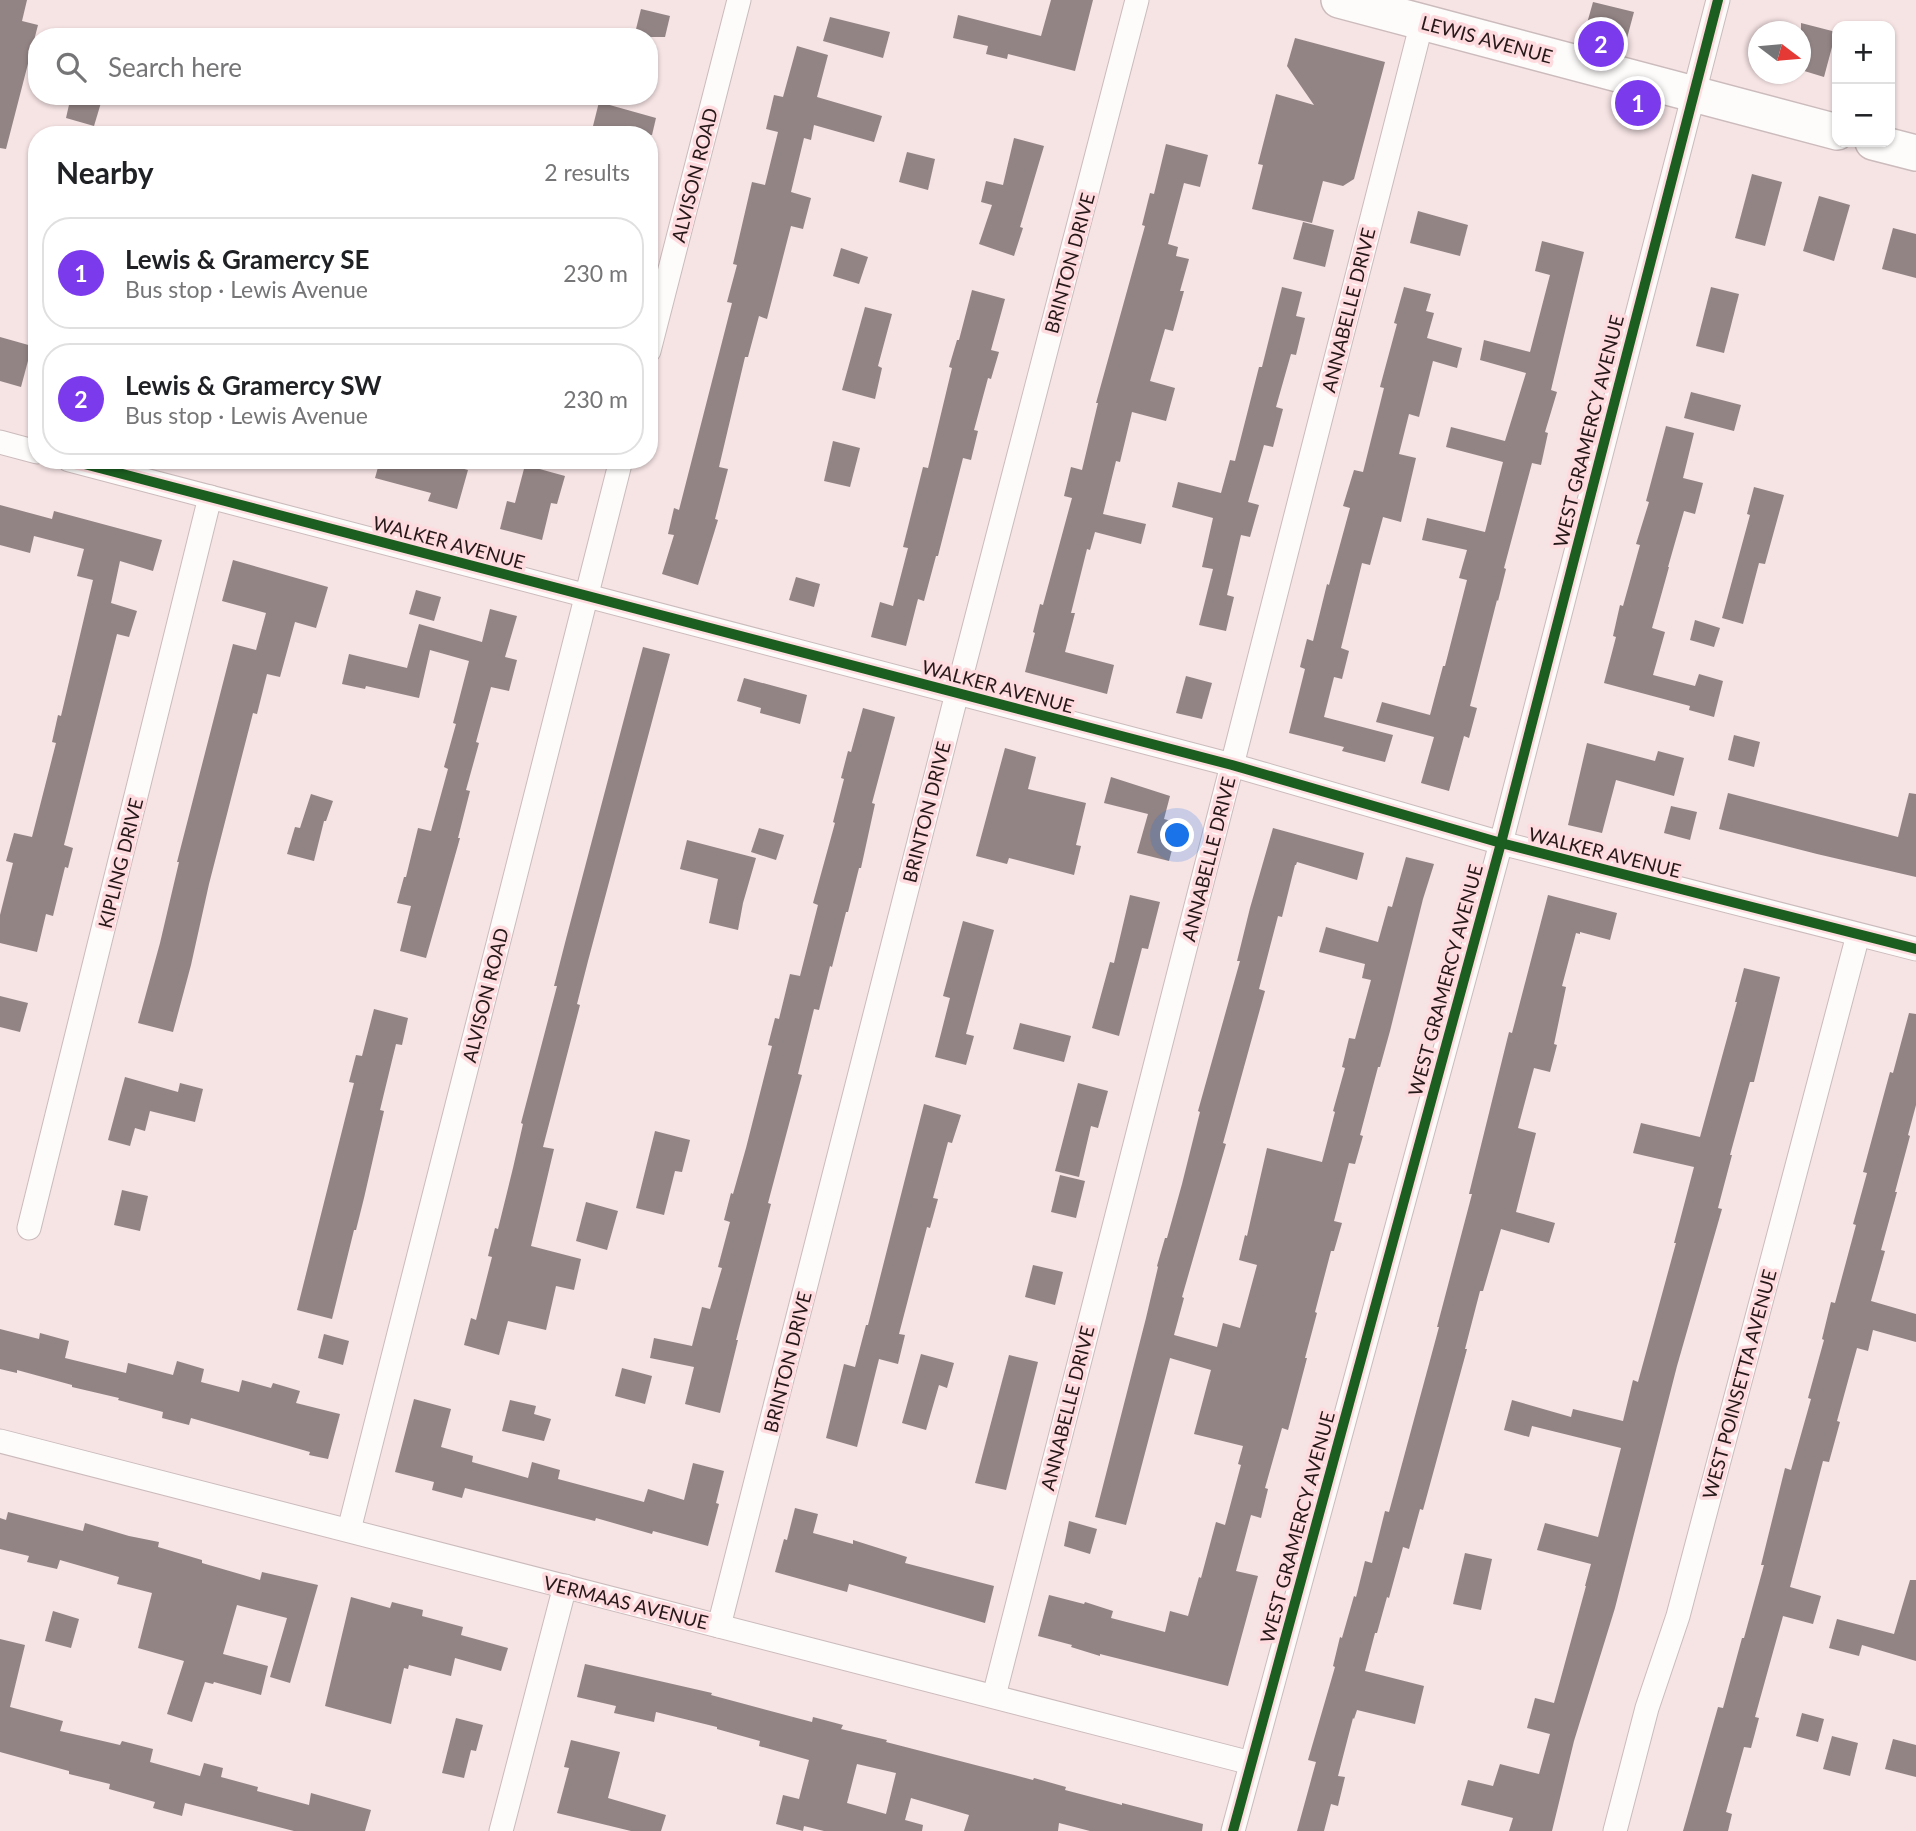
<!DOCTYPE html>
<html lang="en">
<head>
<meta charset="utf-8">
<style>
	body { margin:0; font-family:Lato,sans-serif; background:#f6f6f6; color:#202124 }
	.controls { position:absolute; right:21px; top:21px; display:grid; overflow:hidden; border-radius:14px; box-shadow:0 2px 5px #0004 }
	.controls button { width:63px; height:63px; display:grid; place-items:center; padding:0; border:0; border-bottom:2px solid #e0e0e0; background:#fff; color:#202124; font:35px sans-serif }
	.compass { position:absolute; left:1748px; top:21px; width:63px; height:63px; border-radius:50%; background:#fff; box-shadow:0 2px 5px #0004; rotate:106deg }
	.you { position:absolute; left:1178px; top:836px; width:24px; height:24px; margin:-18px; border:5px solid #fff; border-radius:50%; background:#1a73e8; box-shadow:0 0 0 10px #1a73e833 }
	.badge { display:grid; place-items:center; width:46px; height:46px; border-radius:50%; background:#7c3aed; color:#fff; font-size:23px; font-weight:700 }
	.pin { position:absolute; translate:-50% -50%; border:4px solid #fff; box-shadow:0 2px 7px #0006 }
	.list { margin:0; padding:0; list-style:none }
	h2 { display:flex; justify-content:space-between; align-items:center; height:91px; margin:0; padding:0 28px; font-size:30px }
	h2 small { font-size:23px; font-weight:400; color:#757577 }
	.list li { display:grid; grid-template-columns:46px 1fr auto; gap:21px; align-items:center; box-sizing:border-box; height:112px; margin:0 14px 14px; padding:0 14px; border:2px solid #e0e0e0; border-radius:28px }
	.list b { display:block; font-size:26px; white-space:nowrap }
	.list p { margin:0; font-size:23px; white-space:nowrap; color:#757577 }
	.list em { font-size:23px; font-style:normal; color:#757577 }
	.icon { flex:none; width:38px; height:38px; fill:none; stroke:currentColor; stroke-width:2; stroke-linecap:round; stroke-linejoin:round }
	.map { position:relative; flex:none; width:1916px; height:1831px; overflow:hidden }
	.search { position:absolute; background:#fff; box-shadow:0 2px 5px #0004; left:28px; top:28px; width:630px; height:77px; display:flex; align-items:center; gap:18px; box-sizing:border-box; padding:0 24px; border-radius:28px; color:#757577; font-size:26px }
	.panel { position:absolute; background:#fff; box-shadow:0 2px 5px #0004; left:28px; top:126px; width:630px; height:343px; border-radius:28px }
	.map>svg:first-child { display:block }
	.building { fill:#928384; fill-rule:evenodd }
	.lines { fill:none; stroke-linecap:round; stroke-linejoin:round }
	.street-casing { stroke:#cbbbbc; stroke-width:25 }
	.primary-casing { stroke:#cbbbbc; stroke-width:38 }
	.street { stroke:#fefbfb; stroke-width:23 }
	.primary { stroke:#fefbfb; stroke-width:35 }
	.cycleway-casing { stroke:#fedbde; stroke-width:15 }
	.cycleway { stroke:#1b5e20; stroke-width:10 }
	.labels { text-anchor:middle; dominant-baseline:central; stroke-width:7; stroke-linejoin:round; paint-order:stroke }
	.street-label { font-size:19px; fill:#261718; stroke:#fedbde }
</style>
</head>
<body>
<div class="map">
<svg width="1916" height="1831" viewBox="0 0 1916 1831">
	<rect width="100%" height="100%" fill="#f6e3e4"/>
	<g class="building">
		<path d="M0 0H27L22 21 38 25 6 149 0 148Z"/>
		<path d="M1051 0H1093L1075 71 1008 54 1007 59 986 54 988 46 953 38 958 15 1041 36Z"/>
		<path d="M1593 2 1634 12 1627 38 1586 27Z"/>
		<path d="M641 9 670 16 665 37H634Z"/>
		<path d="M830 17 890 32 883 58 823 41Z"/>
		<path d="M1801 23 1836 32 1824 77 1801 70Z"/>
		<path d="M1295 38 1385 62 1354 179 1343 186 1323 181 1312 223 1252 209 1263 165 1258 164 1276 94 1314 105 1287 66Z"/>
		<path d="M797 46 828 55 817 97 882 116 874 142 814 125 811 140 804 138 791 192 811 198 803 229 791 226 767 319 759 316 748 357H745L719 467 728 469 715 519 718 520 698 585 662 574 674 535 668 534 674 508 679 510 732 303 727 302 737 265 733 264 752 182 765 185 778 132 766 129 774 95 783 97Z"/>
		<path d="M71 96H103L94 126 66 118Z"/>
		<path d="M599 102 656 118 652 135H608L592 130Z"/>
		<path d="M1014 138 1044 146 1020 227 1023 228 1014 256 979 244 992 205 981 202 986 181 1003 185Z"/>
		<path d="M1166 144 1208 155 1200 187 1184 183 1168 244 1178 247 1176 256 1189 259 1180 291H1184L1173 331 1165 329 1150 381 1175 388 1166 421 1132 412 1120 462 1116 461 1103 514 1146 524 1141 544 1095 532 1090 550 1087 549 1071 613H1075L1065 652 1114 665 1107 694 1025 672 1035 633 1033 632 1040 604 1043 605 1072 498 1064 496 1071 467 1082 470 1098 403H1096L1145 226 1142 225 1150 193 1154 194Z"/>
		<path d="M907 152 935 159 928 190 899 182Z"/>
		<path d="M1752 174 1782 182 1765 246 1735 238Z"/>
		<path d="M1819 196 1850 205 1834 261 1803 251Z"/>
		<path d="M1418 211 1468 225 1460 256 1410 243Z"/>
		<path d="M1303 222 1334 230 1325 267 1293 259Z"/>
		<path d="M1893 228 1916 234V278L1882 269Z"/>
		<path d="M1542 241 1584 252 1551 390 1557 392 1545 432 1548 433 1541 465 1532 463 1504 568 1506 569 1498 601 1497 600 1470 706 1477 708 1469 738 1464 736 1449 791 1421 783 1434 737 1376 722 1382 702 1430 715 1443 666H1445L1467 580 1459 578 1467 550 1422 540 1427 518 1485 532 1503 462 1446 447 1451 427 1505 441 1526 373 1480 360 1484 340 1530 352 1550 275 1535 271Z"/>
		<path d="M841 248 868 257 859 284 833 276Z"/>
		<path d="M1282 287 1302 292 1296 316 1305 318 1296 355 1291 354 1276 407 1283 409 1273 447 1264 445 1248 502 1259 505 1250 537 1241 535 1227 595 1234 597 1226 631 1199 625 1213 569 1202 567 1213 518 1172 507 1178 482 1221 493 1230 460 1235 461 1259 367H1262Z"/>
		<path d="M1404 287 1431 294 1426 311 1434 313 1427 338 1462 348 1457 368 1433 361 1419 417 1409 414 1399 454 1416 458 1401 522 1383 517 1370 565 1362 563 1341 648 1349 651 1342 679 1334 677 1324 717 1393 735 1385 762 1342 751 1344 747 1289 733 1305 669 1300 667 1307 639 1313 641 1327 584 1329 585 1350 508 1343 506 1354 470 1363 472 1384 388 1380 387 1397 324 1394 323Z"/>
		<path d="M1711 287 1739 294 1724 353 1696 346Z"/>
		<path d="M972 290 1005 299 991 350 999 352 991 379 988 378 974 430 978 431 971 460 963 458 938 556H936L924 601 918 599 906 646 871 637 880 602 893 606 908 548 903 547 923 467 928 468 952 368 949 367 957 340H959Z"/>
		<path d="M865 307 892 314 878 366 882 368 875 399 842 390Z"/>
		<path d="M0 337 32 346 21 387 0 381Z"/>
		<path d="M1691 392 1741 405 1734 431 1684 418Z"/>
		<path d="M1666 426 1694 433 1683 478 1703 483 1695 514 1684 511 1668 567H1669L1652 628 1665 632 1653 675 1695 686 1699 674 1723 681 1714 717 1689 710 1690 706 1604 683 1616 637 1613 636 1620 605 1623 606 1640 545 1636 544 1649 502 1646 501Z"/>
		<path d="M833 441 860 448 850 487 824 481Z"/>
		<path d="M380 460H432L468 470 457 509 428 501 431 493 375 478Z"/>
		<path d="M525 465 565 476 557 504 551 503 542 540 500 529 507 501 515 503Z"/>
		<path d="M1754 487 1784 495 1765 564 1759 563 1743 624 1722 618 1750 515 1747 514Z"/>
		<path d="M0 505 52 519 54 511 162 540 153 571 120 561 111 603 137 611 129 637 117 634 64 845 73 848 68 868 65 867 53 916 46 914 37 952 0 943V915L13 863 6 861 14 833 32 837 56 743 52 742 58 715 61 716 93 580 77 576 84 549 34 536 30 553 0 545Z"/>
		<path d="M233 560 328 587 316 628 295 622 280 677 267 674 257 714 253 713 209 884 191 965 173 1032 138 1023 160 943 179 862H177L233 644 256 650 266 613 222 601Z"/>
		<path d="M796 577 820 584 814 607 789 600Z"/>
		<path d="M416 590 441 597 434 621 409 614Z"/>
		<path d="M490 609 517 616 505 657 517 660 509 691 491 687 476 742 479 743 466 790 470 791 458 838H460L426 958 400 951 411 906 397 903 404 877H406L418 828 431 831 448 769 444 767 456 724 453 723 469 661 430 650 419 698 366 686 365 689 342 684 349 654 407 668 419 624 482 642Z"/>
		<path d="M1695 620 1720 628 1714 647 1690 640Z"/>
		<path d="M643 647 670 654 588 961 577 1004 580 1005 543 1147 554 1149 531 1246 581 1259 574 1290 556 1286 546 1330 508 1321 499 1355 464 1345 471 1318 476 1320 492 1257 488 1256 495 1228 498 1229 513 1168 523 1124 521 1123 557 986H554L566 939Z"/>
		<path d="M1186 676 1212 683 1202 719 1176 713Z"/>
		<path d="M744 678 807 695 800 724 760 713 761 708 737 701Z"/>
		<path d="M863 708 895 717 872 803 875 804 861 868H859L848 912H846L832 967 830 966 819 1010 814 1009 798 1074 802 1075 768 1203 771 1204 736 1340H738L720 1413 685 1404 694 1367 650 1358 654 1338 692 1346 702 1307 710 1309 722 1268 718 1267 730 1222 724 1220 731 1193 733 1194 746 1148 772 1046 768 1045 775 1018 779 1019 790 974 800 976 818 905 813 903 835 823 833 822 844 779 841 778 848 751 851 752Z"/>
		<path d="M1734 735 1760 742 1754 767 1728 760Z"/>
		<path d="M1587 743 1655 761 1658 751 1684 758 1674 796 1616 780 1602 833 1568 825Z"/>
		<path d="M1005 748 1036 757 1028 789 1086 803 1076 845 1081 846 1074 875 1009 858 1007 864 976 856Z"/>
		<path d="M1111 777 1170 796 1164 819 1179 823 1169 861 1137 853 1148 814 1104 803Z"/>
		<path d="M1728 793 1898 837 1909 793 1916 794V877L1817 854 1719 829Z"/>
		<path d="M311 794 333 801 326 821H324L314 861 287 854 295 827 300 828Z"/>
		<path d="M1671 806 1697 812 1690 840 1664 833Z"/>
		<path d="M759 828 784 835 776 860 751 852Z"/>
		<path d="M1273 828 1364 853 1357 880 1297 862 1296 865H1295L1282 917 1278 916 1259 989 1265 991 1223 1143 1226 1144 1182 1297 1184 1298 1174 1335 1217 1347 1223 1323 1240 1328 1257 1265 1239 1260 1245 1235 1247 1236 1267 1148 1322 1162 1335 1112 1333 1111 1345 1068 1342 1067 1349 1038 1355 1039 1371 980 1362 978 1365 964 1319 952 1326 927 1378 942 1388 906 1392 907 1406 857 1434 864 1423 899 1390 1031 1380 1067H1378L1360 1135 1363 1136 1355 1164 1349 1163 1334 1221 1342 1223 1334 1251H1331L1315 1312 1317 1313 1305 1358H1307L1288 1430 1282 1428 1265 1488 1268 1489 1261 1518 1251 1515 1236 1571 1258 1576 1228 1686 1100 1654V1656L1071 1647 1072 1645 1038 1636 1049 1595 1084 1604 1085 1602 1113 1611 1111 1618 1165 1632 1170 1611 1188 1616 1199 1577 1201 1578 1216 1522 1225 1525 1241 1465 1238 1464 1243 1446 1194 1434 1211 1370 1170 1358 1126 1525 1095 1517 1146 1318 1158 1267 1157 1266 1165 1238H1167L1182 1184 1200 1112 1198 1111 1240 961H1237L1250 908Z"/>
		<path d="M687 840 756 858 743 903 738 930 709 923 718 879 680 869Z"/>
		<path d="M1130 895 1160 902 1148 949 1142 948 1119 1036 1092 1028 1110 962 1114 963Z"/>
		<path d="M1548 895 1617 913 1610 940 1580 932V934L1576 933 1562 986 1566 987 1554 1044 1557 1045 1550 1072 1534 1068 1518 1128 1536 1133 1516 1212 1555 1223 1549 1243 1501 1229 1483 1291H1480L1465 1349H1467L1423 1510 1420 1509 1409 1549 1403 1547 1389 1598 1387 1597 1377 1633H1375L1365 1671 1424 1686 1415 1724 1357 1710 1354 1719 1353 1718 1338 1776 1345 1777 1338 1806 1331 1804 1324 1831H1297L1316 1762 1308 1760 1335 1667 1333 1666 1340 1637 1342 1638 1354 1596 1356 1597 1365 1561 1372 1563 1385 1511 1389 1512 1439 1327H1437L1472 1194H1469L1509 1032 1512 1033Z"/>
		<path d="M963 921 994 930 966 1034 974 1036 966 1065 935 1057 950 998 943 996Z"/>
		<path d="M1744 968 1780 977 1754 1082H1750L1730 1155H1732L1718 1208 1722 1209 1677 1366 1615 1608 1574 1741 1552 1831H1509L1513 1818 1461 1805 1468 1780 1493 1786 1500 1764 1539 1774 1550 1734 1527 1728 1535 1698 1554 1703 1586 1586H1585L1591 1564 1537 1550 1545 1523 1598 1537 1621 1448 1532 1426 1529 1437 1504 1430 1512 1400 1571 1417 1573 1409 1623 1421 1633 1380 1638 1382 1676 1243H1674L1694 1167 1633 1153 1641 1123 1700 1137 1737 1002H1735Z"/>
		<path d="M0 996 28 1003 20 1032 0 1027Z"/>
		<path d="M374 1009 408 1018 402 1045 396 1044 380 1110 384 1111 364 1198 356 1230H354L332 1319 297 1310 354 1083 349 1082 356 1055 362 1056Z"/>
		<path d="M1909 1013 1916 1014V1105L1908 1135 1910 1136 1895 1192H1897L1881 1250 1885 1251 1871 1301 1916 1314V1342L1873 1330 1868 1351 1857 1348 1837 1421 1840 1422 1829 1462 1823 1461 1790 1587 1821 1596 1813 1624 1783 1616 1755 1717 1759 1718 1751 1748 1744 1747 1726 1812 1732 1814 1728 1831H1683L1718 1707 1723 1708 1742 1638H1744L1764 1565H1761L1785 1468 1791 1470 1811 1399 1808 1398 1824 1340 1822 1339 1831 1302 1835 1303 1856 1225 1853 1224 1867 1173 1863 1172 1890 1072 1893 1073Z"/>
		<path d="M1020 1023 1071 1036 1064 1062 1013 1049Z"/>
		<path d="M125 1077 178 1092 180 1083 203 1089 195 1122 150 1111 145 1131 135 1128 130 1146 108 1140Z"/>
		<path d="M1078 1083 1108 1091 1098 1128 1091 1126 1079 1177 1055 1171Z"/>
		<path d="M924 1104 961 1115 952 1143 948 1142 933 1198 938 1199 930 1228 927 1227 899 1334 905 1335 898 1364 879 1359 857 1447 826 1438 844 1364 855 1367 866 1325H868Z"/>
		<path d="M655 1131 690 1140 682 1172 675 1171 664 1215 636 1208Z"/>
		<path d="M1060 1175 1085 1181 1076 1218 1051 1212Z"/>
		<path d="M122 1190 148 1196 140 1231 114 1225Z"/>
		<path d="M586 1202 618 1211 607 1250 576 1241Z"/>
		<path d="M1033 1265 1063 1272 1055 1305 1025 1297Z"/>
		<path d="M0 1329 39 1339 40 1333 69 1341 65 1358 126 1373 128 1363 173 1375 177 1361 204 1369 201 1382 239 1392 242 1380 271 1388 273 1383 300 1391 296 1403 340 1414 328 1459 309 1455 310 1452 191 1418 189 1425 162 1418 163 1412 118 1400 119 1398 72 1387V1385L17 1370V1373L0 1369Z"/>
		<path d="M324 1334 349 1341 343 1365 318 1358Z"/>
		<path d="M921 1354 954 1363 947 1388 939 1385 926 1430 902 1423Z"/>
		<path d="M1009 1355 1038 1362 1006 1490 975 1483Z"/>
		<path d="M622 1368 652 1376 645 1404 615 1396Z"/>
		<path d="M414 1399 451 1409 441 1447 473 1456 472 1462 528 1478 532 1462 560 1470 558 1479 644 1502 648 1489 684 1500 693 1463 724 1471 716 1503 719 1504 708 1546 653 1531 652 1534 596 1518 595 1521 465 1488 462 1498 432 1490 434 1482 395 1472Z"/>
		<path d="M510 1400 536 1406 534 1414 551 1419 544 1441 502 1431Z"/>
		<path d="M795 1508 818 1514 813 1533 853 1544V1540L907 1557 905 1563 994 1586 985 1623 849 1584 847 1592 775 1572 784 1539 787 1540Z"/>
		<path d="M8 1512 83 1531 85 1523 129 1536 159 1542 158 1547 202 1560V1563L260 1580 262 1572 318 1585 290 1683 270 1677 287 1618 237 1605 223 1654 268 1666 261 1695 214 1682 213 1684 205 1682 192 1722 167 1714 184 1661 138 1648 152 1593 117 1584 119 1577 60 1560 57 1569 27 1562 29 1556 0 1549V1518L6 1520Z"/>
		<path d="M1069 1521 1097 1529 1090 1554 1064 1546Z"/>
		<path d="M1465 1553 1492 1559 1481 1610 1453 1604Z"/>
		<path d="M1910 1580H1916V1661L1862 1645 1859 1656 1829 1648 1837 1619 1894 1634Z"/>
		<path d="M351 1597 390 1608 392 1602 423 1610 422 1616 463 1627 461 1635 508 1648 501 1671 455 1658 451 1676 409 1665 408 1669 404 1668 391 1724 325 1706Z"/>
		<path d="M53 1611 79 1619 71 1648 45 1641Z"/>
		<path d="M0 1639 25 1645 10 1707 63 1721 60 1731 120 1745 122 1741 153 1749 150 1762 200 1776 204 1763 223 1768 221 1777 258 1787 257 1791 309 1805 311 1793 371 1810 365 1831H294L185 1803 182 1816 153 1808 155 1802 109 1789 110 1784 69 1774V1771L0 1752Z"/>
		<path d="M585 1664 712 1693 711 1695 812 1722 813 1717 843 1725 841 1729 887 1740 886 1742 1033 1780 1034 1778 1066 1787 1065 1790 1122 1805V1803L1203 1824 1202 1831H1090L1059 1823 1058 1831H964L969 1815 911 1798 905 1820 923 1825 922 1831H824L804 1826 803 1831 776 1824 783 1795 799 1799 809 1760 759 1746 760 1741 717 1729V1727L656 1712 654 1722 614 1713 616 1706 577 1697ZM857 1764 896 1773 886 1814 847 1803Z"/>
		<path d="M1802 1713 1824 1719 1818 1742 1796 1736Z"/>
		<path d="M456 1718 483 1725 476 1751 471 1750 464 1778 442 1773Z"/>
		<path d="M1832 1736 1858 1743 1850 1776 1823 1769Z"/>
		<path d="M1893 1739 1916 1745V1777L1885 1769Z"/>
		<path d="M571 1740 620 1752 608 1798 666 1815 661 1831H631L557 1813 569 1768 564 1767Z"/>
	</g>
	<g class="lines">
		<g class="street-casing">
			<g id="street">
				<path d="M649 351 739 0"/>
				<path d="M0 442 37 452"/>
				<path d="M69 460 1232 765 1501 843 1916 949"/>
				<path d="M29 1228 210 497"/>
				<path d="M0 1441 1251 1763"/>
				<path d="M349 1530 621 460"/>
				<path d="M719 1626 957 693 1137 0"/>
				<path d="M994 1696 1422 22"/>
				<path d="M501 1831 565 1586"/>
				<path d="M1233 1831 1501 843 1718 0"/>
				<path d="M1615 1831 1647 1708 1678 1616 1858 935"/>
			</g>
		</g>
		<g class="primary-casing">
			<g id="primary">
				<path d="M1339 0 1837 132"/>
				<path d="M1873 142 1916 153"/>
			</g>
		</g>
		<use href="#street" class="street"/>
		<use href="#primary" class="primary"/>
		<g class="cycleway-casing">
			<g id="cycleway">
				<path d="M69 460 1232 765 1501 843 1916 949"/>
				<path d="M1233 1831 1501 843 1718 0"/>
			</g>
		</g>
		<use href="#cycleway" class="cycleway"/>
	</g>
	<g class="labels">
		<g class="street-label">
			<text transform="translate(1487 39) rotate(15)">LEWIS AVENUE</text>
			<text transform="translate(694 175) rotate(-76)">ALVISON ROAD</text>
			<text transform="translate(1069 263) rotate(-75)">BRINTON DRIVE</text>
			<text transform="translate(1348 310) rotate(-76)">ANNABELLE DRIVE</text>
			<text transform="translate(1588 431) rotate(-76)">WEST GRAMERCY AVENUE</text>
			<text transform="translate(449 542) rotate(15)">WALKER AVENUE</text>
			<text transform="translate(998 686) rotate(15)">WALKER AVENUE</text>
			<text transform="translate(926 812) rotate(-76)">BRINTON DRIVE</text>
			<text transform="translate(1605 852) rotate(14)">WALKER AVENUE</text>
			<text transform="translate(1208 859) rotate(-76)">ANNABELLE DRIVE</text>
			<text transform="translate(120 863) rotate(-76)">KIPLING DRIVE</text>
			<text transform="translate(1445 980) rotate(-75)">WEST GRAMERCY AVENUE</text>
			<text transform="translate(485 995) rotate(-76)">ALVISON ROAD</text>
			<text transform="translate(787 1362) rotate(-76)">BRINTON DRIVE</text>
			<text transform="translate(1739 1384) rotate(-75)">WEST POINSETTA AVENUE</text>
			<text transform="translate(1067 1408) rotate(-76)">ANNABELLE DRIVE</text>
			<text transform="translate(1297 1527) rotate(-75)">WEST GRAMERCY AVENUE</text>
			<text transform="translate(626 1602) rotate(14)">VERMAAS AVENUE</text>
		</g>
	</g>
</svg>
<div class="controls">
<button>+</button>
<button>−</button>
</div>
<svg class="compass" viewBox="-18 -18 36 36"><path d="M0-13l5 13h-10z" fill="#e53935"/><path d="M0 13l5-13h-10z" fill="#757577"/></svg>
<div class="you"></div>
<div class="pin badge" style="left:1638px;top:103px">1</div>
<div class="pin badge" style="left:1601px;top:44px">2</div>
<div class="search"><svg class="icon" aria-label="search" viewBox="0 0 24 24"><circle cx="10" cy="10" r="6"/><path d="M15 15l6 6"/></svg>Search here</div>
<section class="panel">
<h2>Nearby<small>2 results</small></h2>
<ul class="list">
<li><span class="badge">1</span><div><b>Lewis &amp; Gramercy SE</b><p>Bus stop · Lewis Avenue</p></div><em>230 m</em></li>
<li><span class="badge">2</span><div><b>Lewis &amp; Gramercy SW</b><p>Bus stop · Lewis Avenue</p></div><em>230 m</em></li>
</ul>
</section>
</div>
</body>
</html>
